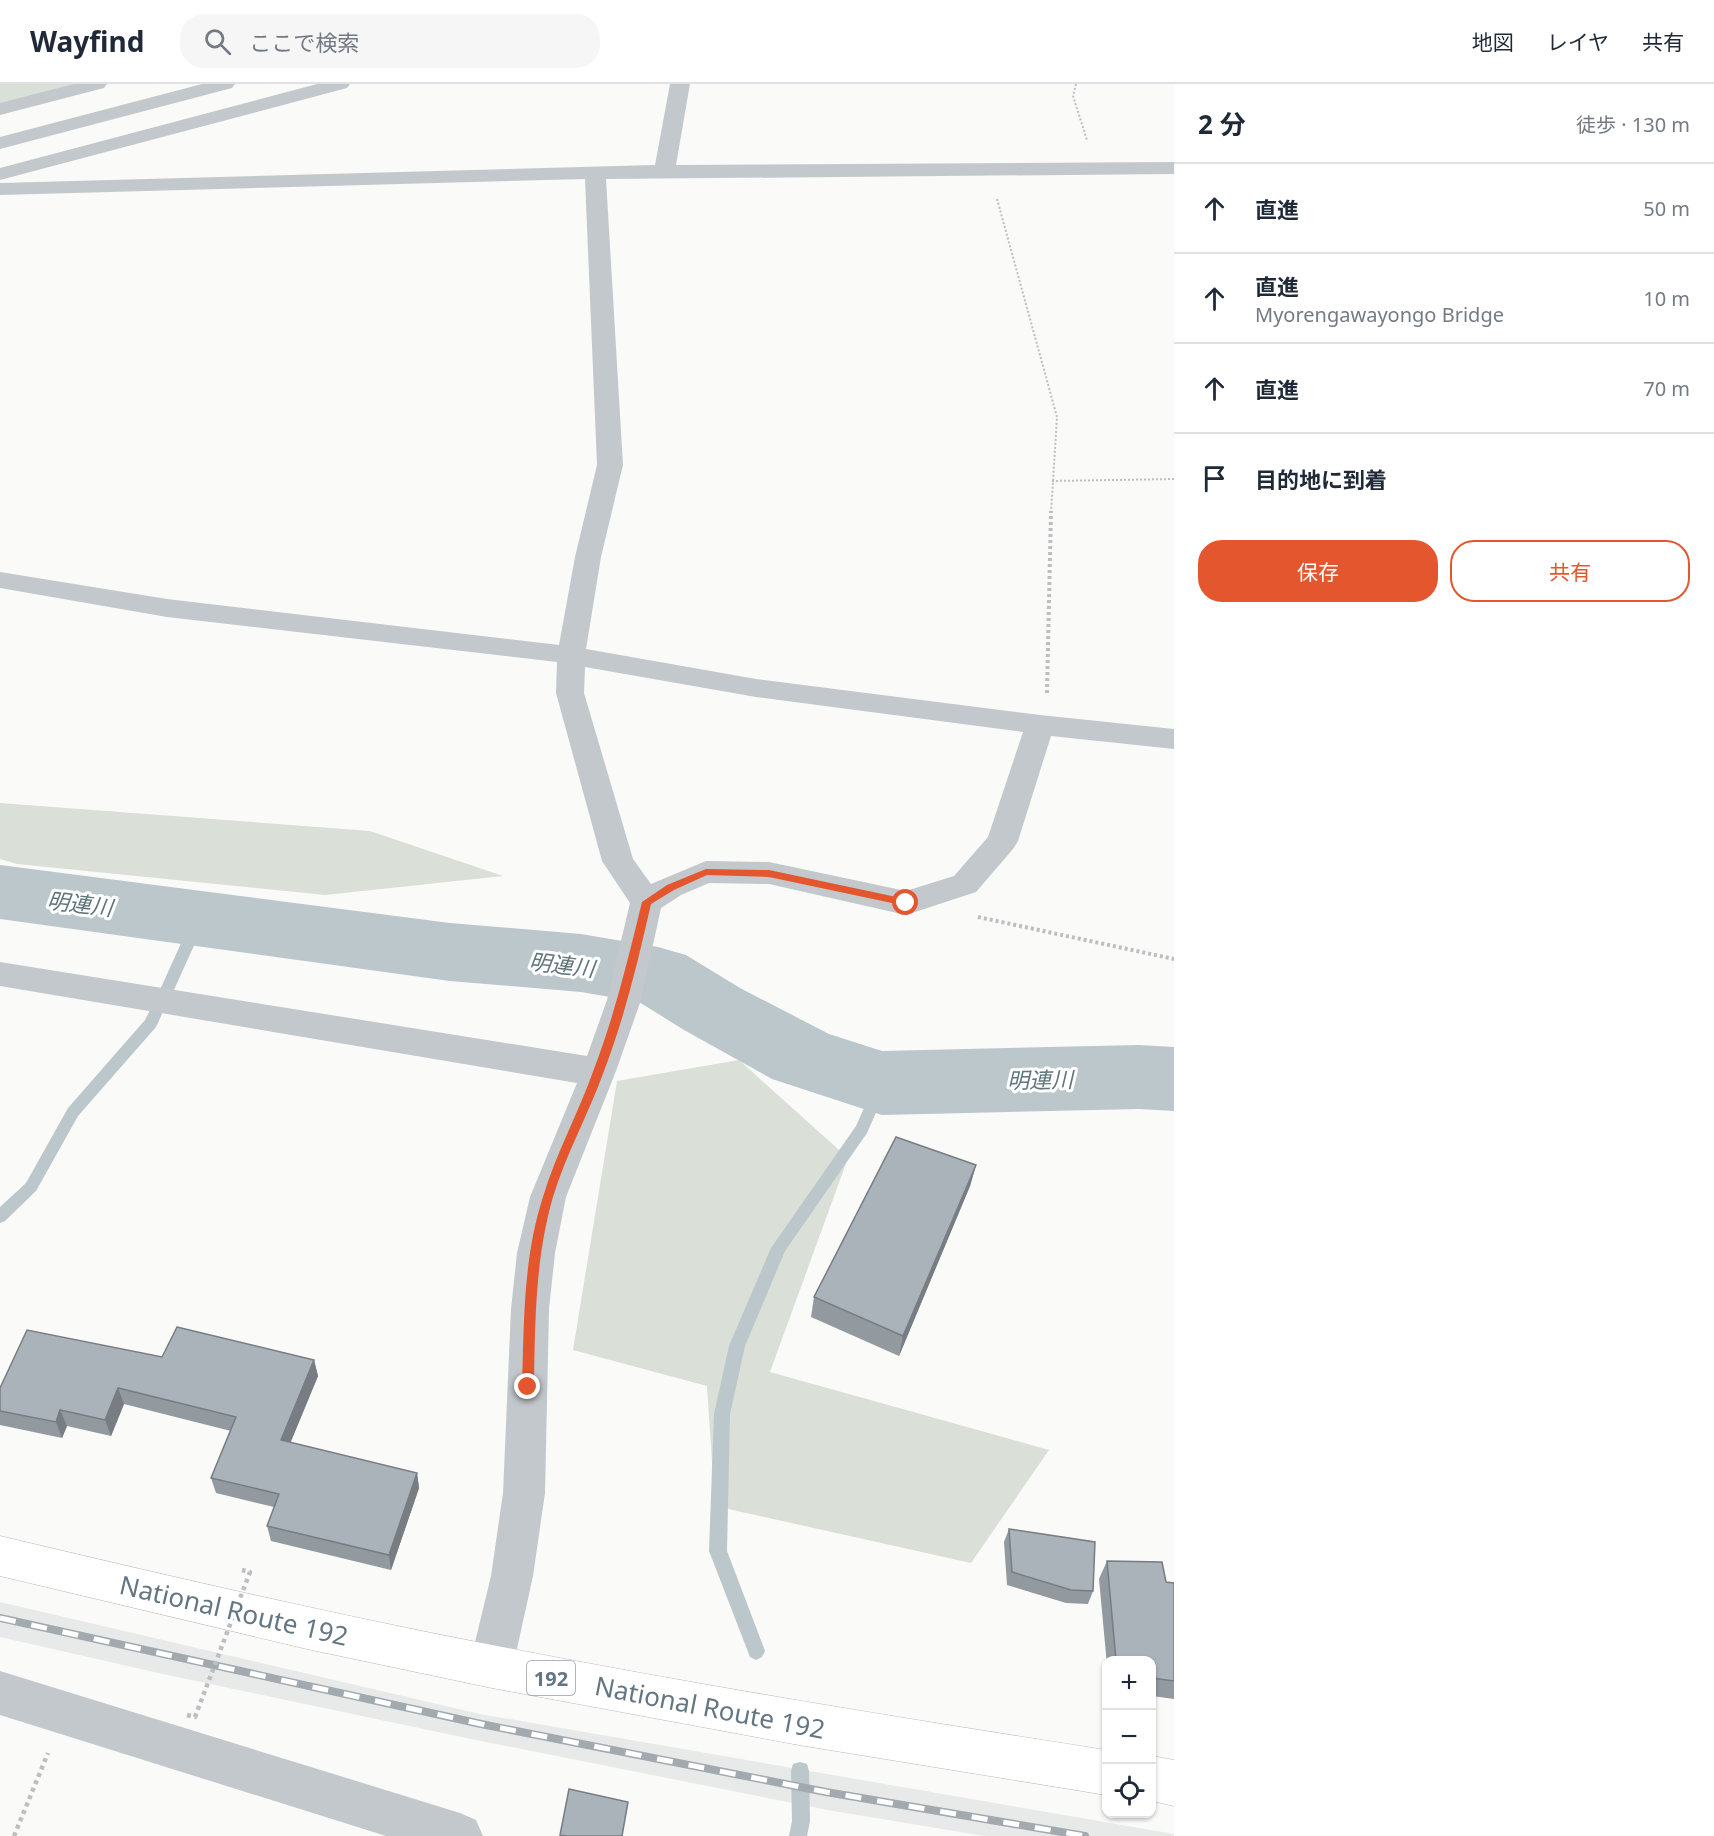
<!DOCTYPE html>
<html lang="ja">
<head>
<meta charset="utf-8">
<style>
	body { margin:0; font-family:"Noto Sans","Noto Sans JP",sans-serif; background:#f6f6f7; color:#1f2937 }
	.controls { position:absolute; right:18px; bottom:18px; display:grid; overflow:hidden; border-radius:12px; box-shadow:0 2px 4px #0004 }
	.controls button { width:54px; height:54px; display:grid; place-items:center; padding:0; border:0; border-bottom:2px solid #e0e1e3; background:#fff; color:#1f2937; font:30px sans-serif }
	.stop { position:absolute; width:18px; height:18px; margin:-14px; border:4px solid #e4572e; border-radius:50%; background:#fff }
	.stop.end { background:#e4572e; border-color:#fff; box-shadow:0 2px 6px #0008 }
	.list { margin:0; padding:0; list-style:none }
	h2 { display:flex; justify-content:space-between; align-items:center; height:78px; margin:0; padding:0 24px; font-size:26px }
	h2 small { font-size:20px; font-weight:400; color:#747a83 }
	.list li { display:grid; grid-template-columns:39px 1fr auto; gap:18px; align-items:center; box-sizing:border-box; height:90px; padding:0 24px; border-top:2px solid #e0e1e3 }
	.list b { display:block; font-size:22px; white-space:nowrap }
	.list p { margin:0; font-size:20px; white-space:nowrap; color:#747a83 }
	.list em { font-size:20px; font-style:normal; color:#747a83 }
	.actions { display:flex; gap:12px; padding:18px 24px }
	.actions a { flex:1; padding:14px 0; border:2px solid #e4572e; border-radius:24px; text-align:center; font-size:21px; color:#e4572e }
	.actions .main { background:#e4572e; color:#fff }
	.icon { flex:none; width:33px; height:33px; fill:none; stroke:currentColor; stroke-width:2; stroke-linecap:round; stroke-linejoin:round }
	.map { position:relative; flex:none; width:1174px; height:1752px; overflow:hidden }
	header { display:flex; align-items:center; gap:36px; box-sizing:border-box; height:84px; padding:0 30px; background:#fff; border-bottom:2px solid #e0e1e3 }
	header strong { font-size:28px }
	nav { display:flex; gap:33px; margin-inline-start:auto; font-size:21px }
	.search { width:420px; height:54px; background:#f6f6f7; display:flex; align-items:center; gap:15px; box-sizing:border-box; padding:0 21px; border-radius:24px; color:#747a83; font-size:22px }
	main { display:flex }
	aside { flex:1; background:#fff }
	.map>svg:first-child { display:block }
	.built { fill:#e8e9e9 }
	.green { fill:#dadfd7 }
	.lines { fill:none; stroke-linecap:round; stroke-linejoin:round }
	.stream { fill:#bbc7cb; fill-rule:evenodd }
	.river { fill:#bbc7cb; fill-rule:evenodd }
	.highway-casing { stroke:#b4b9bd; stroke-width:1 }
	.path-far2 { stroke:#bbbfc2; stroke-width:2; stroke-dasharray:2 2; stroke-linecap:butt }
	.path-far1 { stroke:#bbbfc2; stroke-width:4; stroke-dasharray:3 3; stroke-linecap:butt }
	.path { stroke:#bbbfc2; stroke-width:4.5; stroke-dasharray:4 4; stroke-linecap:butt }
	.minor { fill:#c3c8cc; fill-rule:evenodd }
	.highway { fill:#fff; fill-rule:evenodd }
	.rail-casing { stroke:#a2aab0; stroke-width:8 }
	.rail { stroke:#fff; stroke-width:5; stroke-dasharray:16; stroke-linecap:butt }
	.path-bridge { stroke:#bbbfc2; stroke-width:4.5; stroke-dasharray:4 4; stroke-linecap:butt }
	.wall { fill:#929a9f }
	.shaded-wall { fill:#777d82 }
	.building { fill:#aab3b9; stroke:#777d82; stroke-width:1.5 }
	.route { fill:#e4572e }
	.labels { text-anchor:middle; dominant-baseline:central; stroke-width:6; stroke-linejoin:round; paint-order:stroke }
	.shield { fill:#fff; stroke:#939fa8; stroke-width:1.5 }
	.shield-label { font-size:20px; font-weight:bold; fill:#657683 }
	.water-label { font-size:22px; font-style:italic; fill:#60757c; stroke:#fff }
	.near-street-label { font-size:26px; fill:#657683; stroke:#fff }
</style>
</head>
<body>
<header>
<strong>Wayfind</strong>
<div class="search"><svg class="icon" aria-label="search" viewBox="0 0 24 24"><circle cx="10" cy="10" r="6"/><path d="M15 15l6 6"/></svg>ここで検索</div>
<nav><a>地図</a><a>レイヤ</a><a>共有</a></nav>
</header>
<main>
<div class="map">
<svg width="1174" height="1752" viewBox="0 0 1174 1752">
	<rect width="100%" height="100%" fill="#fafaf8"/>
	<path class="built" d="M0 1518 480 1630 1174 1750V1752H984L833 1727 471 1655 163 1590 0 1553Z"/>
	<g class="green">
		<path d="M0 0H85L0 22Z"/>
		<path d="M0 719 370 747 503 792 325 811 17 780 0 775Z"/>
		<path d="M739 976 848 1074 770 1288 1049 1366 971 1479 715 1422 707 1302 573 1266 617 997Z"/>
	</g>
	<g class="lines">
		<g class="stream">
			<path d="M199 830 206 835 173 908 171 912H161L159 908 192 835Z"/>
			<path d="M155 925 160 926 162 930 156 943 78 1032 36 1107 5 1137 0 1139V1123L26 1099 68 1024 145 936 150 926Z"/>
			<path d="M882 993 887 995 889 999 867 1049 785 1167 745 1262 730 1330 727 1467 765 1567 762 1573 756 1576 750 1573 709 1467 714 1330 729 1262 771 1164 856 1042 877 995Z"/>
			<path d="M800 1678 807 1680 809 1687 810 1737 807 1752H789L792 1737 791 1687 793 1680Z"/>
		</g>
		<path class="river" d="M0 781 450 839 581 850 658 863 686 871 740 904 829 950 882 967 1139 961 1174 963V1027L1139 1025 882 1031 772 995 684 946 639 918 581 908 450 897 0 835Z"/>
		<g class="highway-casing">
			<g id="highway">
				<path d="M0 1452C164 1491 327 1529 492 1561 696 1601 901 1634 1106 1666V1711L799 1661 492 1604 307 1565 0 1492Z"/>
				<path d="M1152 1672 1174 1676V1722L1152 1717Z"/>
			</g>
		</g>
		<g class="path-far2">
			<path d="M1076 0 1073 12 1087 56"/>
			<path d="M997 115 1057 333 1051 429"/>
			<path d="M1052 397 1174 395"/>
		</g>
		<g class="path-far1">
			<path d="M1047 609 1051 427"/>
			<path d="M978 833 1174 875"/>
		</g>
		<path class="path" d="M14 1752 48 1669"/>
		<g class="minor">
			<path d="M74 0H107L104 4 0 31V19Z"/>
			<path d="M202 0H235L232 4 0 65V53Z"/>
			<path d="M317 0H350L347 4 0 96V84Z"/>
			<path d="M670 0H690L676 81 1174 78V90L606 95 623 381 601 473 586 565 756 595 1040 631 1174 645V665L1051 652 1018 757 1013 765 976 808 906 831 769 800 709 799 681 811 661 824 641 916 616 987 566 1113 555 1169 549 1225 545 1409 533 1492 513 1583 506 1598 491 1604 476 1598 469 1583 491 1492 503 1409 511 1225 517 1169 530 1113 577 999 0 902V878L587 972 607 916 630 819 602 777 556 609 557 578 167 533 0 504V488L167 515 559 561 575 473 597 381 585 95 0 111V99L655 81ZM585 583 756 613 1023 648 988 753 954 792 906 807 769 778 706 777 651 800 633 775 584 609Z"/>
			<path d="M0 1587 460 1729 476 1736 483 1752H386L0 1631Z"/>
		</g>
		<use href="#highway" class="highway"/>
		<g class="rail-casing">
			<path id="rail" d="M0 1534 481 1640 826 1708 1085 1752"/>
		</g>
		<use href="#rail" class="rail"/>
		<path class="path-bridge" d="M187 1631 195 1633 250 1488 242 1486"/>
	</g>
	<g class="wall">
		<path d="M976 1081 970 1102 899 1272 811 1233 814 1213Z"/>
		<path d="M162 1273 314 1276 318 1292 290 1359 417 1389 419 1404 391 1486 271 1457 267 1442 274 1423 216 1409 211 1394 231 1347 124 1320 111 1352 67 1342 62 1354 0 1341V1304Z"/>
		<path d="M1009 1445 1093 1507 1088 1520 1066 1519 1007 1501 1004 1458Z"/>
		<path d="M1107 1477 1166 1498 1174 1499V1615L1152 1612V1576H1107V1581L1099 1495Z"/>
	</g>
	<g class="shaded-wall">
		<path d="M976 1081 970 1102 899 1272 903 1252Z"/>
		<path d="M314 1276 318 1292 285 1372 281 1356Z"/>
		<path d="M118 1304 124 1320 111 1352 105 1336Z"/>
		<path d="M60 1326 67 1342 62 1354 56 1338Z"/>
		<path d="M417 1389 419 1404 391 1486 389 1471Z"/>
	</g>
	<g class="building">
		<path d="M896 1053 976 1081 903 1252 814 1213Z"/>
		<path d="M177 1243 314 1276 281 1356 417 1389 389 1471 267 1442 279 1410 211 1394 236 1333 118 1304 105 1336 60 1326 56 1338 0 1327V1304L27 1246 162 1273Z"/>
		<path d="M1009 1445 1095 1458 1093 1507 1071 1506 1012 1488Z"/>
		<path d="M1107 1477 1162 1478 1166 1498 1174 1499V1597L1152 1594V1576H1116Z"/>
		<path d="M569 1705 628 1718 622 1752H567L560 1751Z"/>
	</g>
	<path class="route" d="M706 785 769 786 906 815 911 819 906 822 769 793 707 791 674 806 651 820C638 877 625 932 604 987 589 1029 566 1070 553 1113 535 1175 535 1240 534 1303L528 1308 522 1303C524 1240 523 1174 543 1113 556 1069 579 1028 594 985 615 930 628 875 642 818L667 801Z"/>
	<g class="labels">
		<rect class="shield" x="527" y="1577" width="48" height="34" rx="4.5"/>
		<g class="shield-label">
			<text x="551" y="1594">192</text>
		</g>
		<g class="water-label">
			<text transform="translate(80 819) rotate(7)">明連川</text>
			<text transform="translate(562 880) rotate(7)">明連川</text>
			<text transform="translate(1040 995) rotate(-1)">明連川</text>
		</g>
		<g class="near-street-label">
			<text transform="translate(234 1526) rotate(13)">National Route 192</text>
			<text transform="translate(710 1623) rotate(11)">National Route 192</text>
		</g>
	</g>
</svg>
<div class="controls">
<button>+</button>
<button>−</button>
<button><svg class="icon" aria-label="locate" viewBox="0 0 24 24"><circle cx="12" cy="12" r="6"/><path d="M12 2v4M12 18v4M2 12h4M18 12h4"/></svg></button>
</div>
<div class="stop" style="left:906px;top:819px"></div>
<div class="stop end" style="left:528px;top:1303px"></div>
</div>
<aside>
<h2>2 分<small>徒歩 · 130 m</small></h2>
<ul class="list">
<li><svg class="icon" aria-label="ahead" viewBox="0 0 24 24"><path d="M12 20V5M6 11l6-6 6 6"/></svg><div><b>直進</b></div><em>50 m</em></li>
<li><svg class="icon" aria-label="ahead" viewBox="0 0 24 24"><path d="M12 20V5M6 11l6-6 6 6"/></svg><div><b>直進</b><p>Myorengawayongo Bridge</p></div><em>10 m</em></li>
<li><svg class="icon" aria-label="ahead" viewBox="0 0 24 24"><path d="M12 20V5M6 11l6-6 6 6"/></svg><div><b>直進</b></div><em>70 m</em></li>
<li><svg class="icon" aria-label="arrive" viewBox="0 0 24 24"><path d="M6 21V4h12l-3 4 3 4H6"/></svg><div><b>目的地に到着</b></div></li>
</ul>
<div class="actions"><a class="main">保存</a><a>共有</a></div>
</aside>
</main>
</body>
</html>
